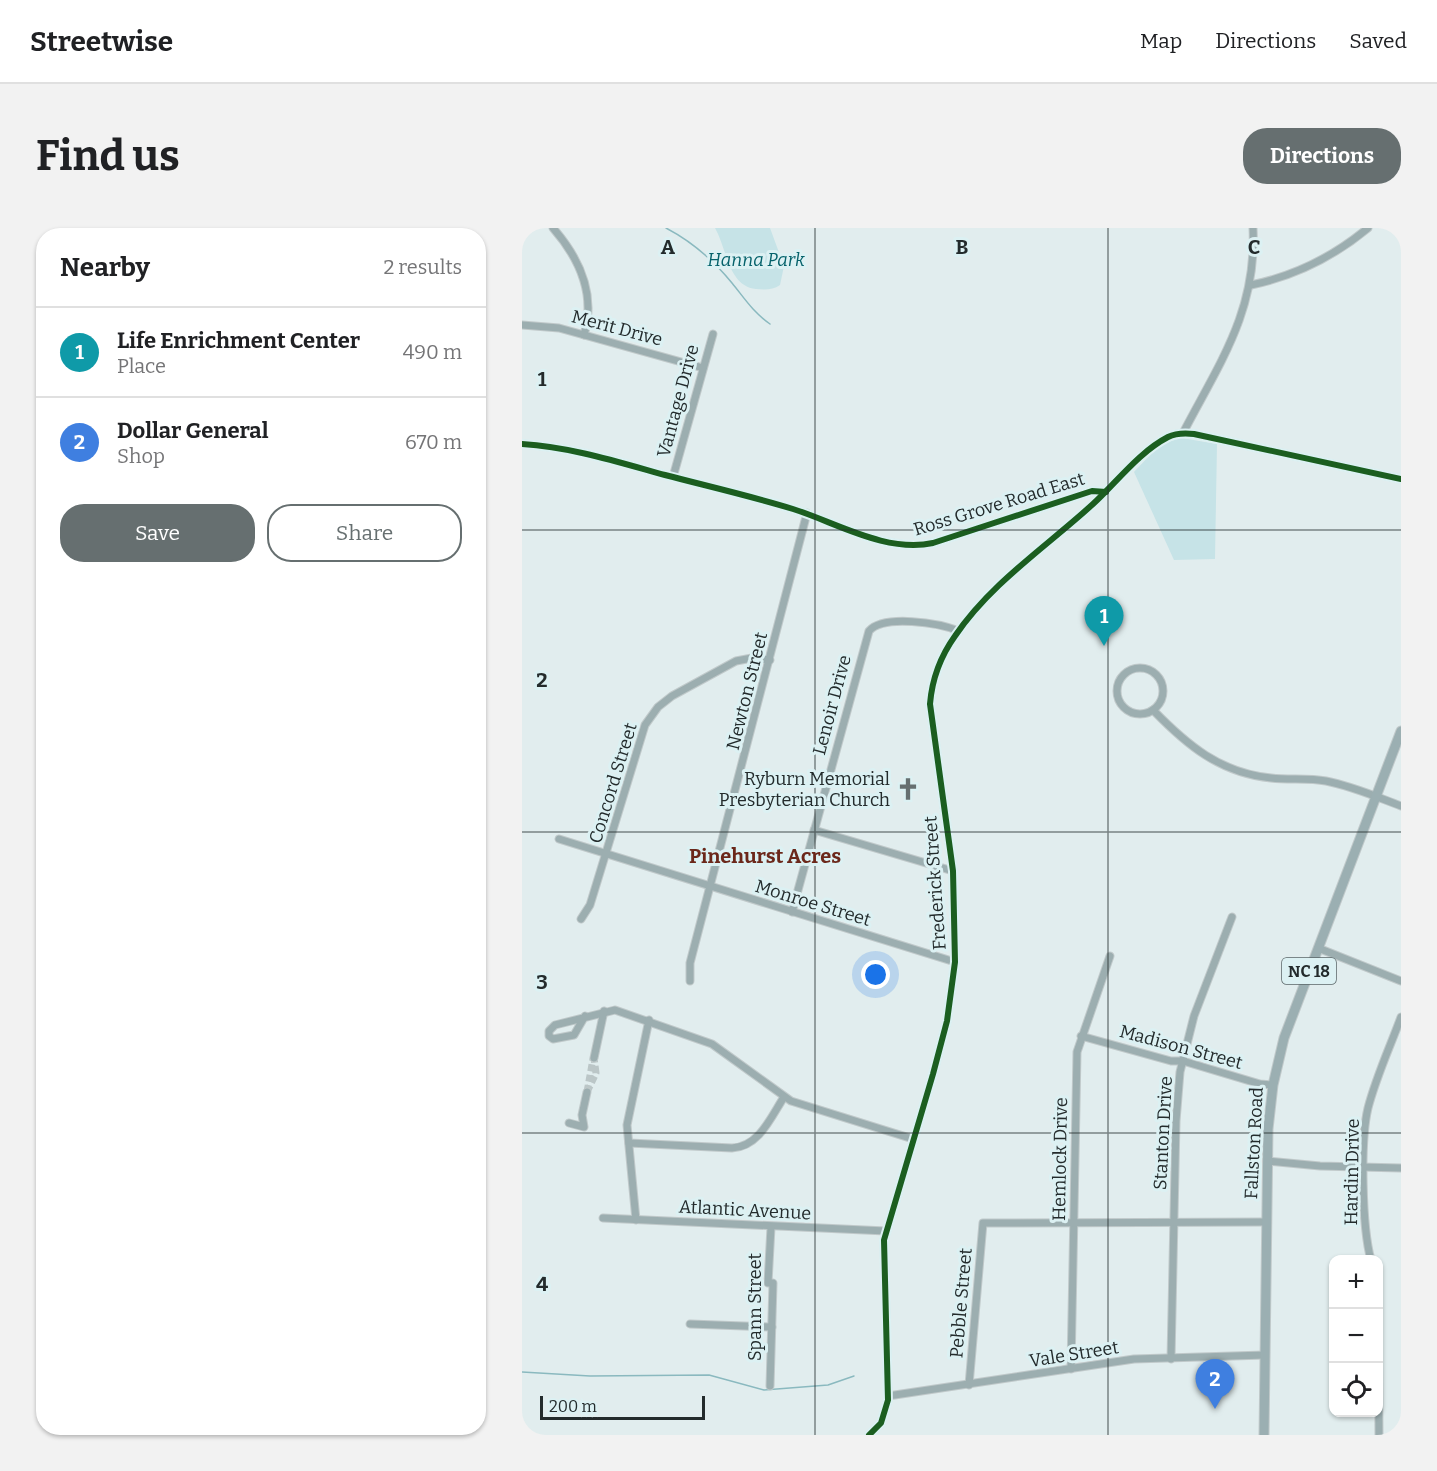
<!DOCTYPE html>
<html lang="en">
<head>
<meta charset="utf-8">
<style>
	body { margin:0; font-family:Bitter,serif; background:#f2f2f2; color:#202124 }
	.controls { position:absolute; right:18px; bottom:18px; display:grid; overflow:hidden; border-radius:12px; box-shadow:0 2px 4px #0004 }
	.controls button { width:54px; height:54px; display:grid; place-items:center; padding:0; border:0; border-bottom:2px solid #e0e0e0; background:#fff; color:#202124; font:30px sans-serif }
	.scale { position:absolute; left:18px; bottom:15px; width:165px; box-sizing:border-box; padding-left:6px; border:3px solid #232b2c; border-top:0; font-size:16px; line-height:21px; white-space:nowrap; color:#232b2c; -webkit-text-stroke:4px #dcf1f3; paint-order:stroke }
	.you { position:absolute; left:354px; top:747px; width:21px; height:21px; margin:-15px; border:4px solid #fff; border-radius:50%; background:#1a73e8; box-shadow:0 0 0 9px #1a73e833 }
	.badge { display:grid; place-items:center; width:39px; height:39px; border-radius:50%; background:#666f70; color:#fff; font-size:20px; font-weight:700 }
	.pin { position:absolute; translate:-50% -50px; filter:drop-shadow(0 2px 3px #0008) }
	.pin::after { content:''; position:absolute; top:32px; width:21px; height:18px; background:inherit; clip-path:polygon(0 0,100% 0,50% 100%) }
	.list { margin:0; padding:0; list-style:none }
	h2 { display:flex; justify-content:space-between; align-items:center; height:78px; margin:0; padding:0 24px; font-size:26px }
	h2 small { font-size:20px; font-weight:400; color:#757577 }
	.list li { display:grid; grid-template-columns:39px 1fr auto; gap:18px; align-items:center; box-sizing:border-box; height:90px; padding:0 24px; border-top:2px solid #e0e0e0 }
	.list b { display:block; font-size:22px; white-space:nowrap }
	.list p { margin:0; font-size:20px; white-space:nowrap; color:#757577 }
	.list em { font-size:20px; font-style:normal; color:#757577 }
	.actions { display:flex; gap:12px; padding:18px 24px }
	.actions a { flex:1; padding:14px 0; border:2px solid #666f70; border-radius:24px; text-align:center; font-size:21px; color:#666f70 }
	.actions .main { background:#666f70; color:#fff }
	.icon { flex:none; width:33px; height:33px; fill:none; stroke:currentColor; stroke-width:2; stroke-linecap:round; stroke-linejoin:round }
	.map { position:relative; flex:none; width:879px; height:1207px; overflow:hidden; border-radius:24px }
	header { display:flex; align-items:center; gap:36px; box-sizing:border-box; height:84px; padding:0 30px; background:#fff; border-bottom:2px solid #e0e0e0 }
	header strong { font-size:28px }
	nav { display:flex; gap:33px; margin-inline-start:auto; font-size:21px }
	.intro { display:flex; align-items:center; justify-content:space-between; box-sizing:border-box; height:144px; padding:0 36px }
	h1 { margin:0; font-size:42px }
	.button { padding:15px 27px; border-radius:24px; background:#666f70; color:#fff; font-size:21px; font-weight:700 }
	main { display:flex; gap:36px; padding:0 36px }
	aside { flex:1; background:#fff; border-radius:24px; box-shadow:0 2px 4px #0004 }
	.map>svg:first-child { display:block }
	.green { fill:#c6e3e7 }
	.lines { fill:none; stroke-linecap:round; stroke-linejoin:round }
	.stream { stroke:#8ab9bf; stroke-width:1.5 }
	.minor-tunnel { stroke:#bbc6c7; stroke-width:7; stroke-dasharray:7 3.5; stroke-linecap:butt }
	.minor-casing { stroke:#c0c9ca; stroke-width:9 }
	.major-casing { stroke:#c0c9ca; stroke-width:11 }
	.minor { stroke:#9caeb0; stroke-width:7 }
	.major { stroke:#9bafb2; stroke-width:9 }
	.cycleway-casing { stroke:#dcf1f3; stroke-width:10 }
	.cycleway { stroke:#1b5e20; stroke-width:6 }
	.grid { fill:none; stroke:#232b2c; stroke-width:1.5; stroke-opacity:0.55 }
	.labels { text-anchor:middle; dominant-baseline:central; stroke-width:6; stroke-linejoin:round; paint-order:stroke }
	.shield { fill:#dcf1f3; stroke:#5a6668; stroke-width:1.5 }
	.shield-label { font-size:16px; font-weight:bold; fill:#232b2c }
	.park-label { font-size:18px; font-style:italic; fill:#05626b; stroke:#dcf1f3 }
	.street-label { font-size:18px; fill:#232b2c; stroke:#dcf1f3 }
	.poi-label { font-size:18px; fill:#232b2c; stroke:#dcf1f3; text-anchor:end }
	.neighbourhood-label { font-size:20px; font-weight:bold; fill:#6b271a; stroke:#dcf1f3 }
	.grid-label { font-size:20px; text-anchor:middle; font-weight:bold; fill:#232b2c; stroke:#dcf1f3; stroke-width:6; stroke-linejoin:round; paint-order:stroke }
</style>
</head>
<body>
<header>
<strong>Streetwise</strong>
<nav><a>Map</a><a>Directions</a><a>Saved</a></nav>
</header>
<div class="intro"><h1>Find us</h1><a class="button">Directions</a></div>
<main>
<aside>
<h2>Nearby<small>2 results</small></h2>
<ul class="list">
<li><span class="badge" style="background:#0f9aa8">1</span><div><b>Life Enrichment Center</b><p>Place</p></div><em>490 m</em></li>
<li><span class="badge" style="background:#3f7fe0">2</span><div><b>Dollar General</b><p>Shop</p></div><em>670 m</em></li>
</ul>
<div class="actions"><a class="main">Save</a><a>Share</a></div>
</aside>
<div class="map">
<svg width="879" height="1207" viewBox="0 0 879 1207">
	<rect width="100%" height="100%" fill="#e1edee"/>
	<g class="green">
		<path d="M193 0H248L262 38 258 57C251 62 243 62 234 61 206 58 205 21 193 0Z"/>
		<path d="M660 210 695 216 693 331 652 332 612 244C626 229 639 214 660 210Z"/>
	</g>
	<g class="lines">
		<g class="stream">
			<path d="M144 0C169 13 192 33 210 55 223 71 231 84 248 96"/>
			<path d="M0 1144 68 1148 187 1147 242 1162 306 1157 332 1148"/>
		</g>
		<g class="minor-tunnel">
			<path d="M65 864 74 845 72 830"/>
			<path d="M65 864 71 831"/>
		</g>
		<g class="minor-casing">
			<g id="minor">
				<path d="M31 0C58 31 74 67 62 107"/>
				<path d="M729 57C773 48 811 29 846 0"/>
				<path d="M0 97 37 100 181 140"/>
				<path d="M661 205C698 134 735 83 731 0"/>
				<path d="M0 216C49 219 96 234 143 247 185 258 229 268 271 281 315 295 364 325 411 315L570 263 584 264"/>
				<path d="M151 249 191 106"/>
				<circle cx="618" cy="463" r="23"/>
				<path d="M631 482C665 517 698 545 749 550 767 552 786 550 804 553 830 558 855 569 879 578"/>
				<path d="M292 602 431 643"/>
				<path d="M37 611 433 734"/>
				<path d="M270 684 347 403C362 386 417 395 437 403"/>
				<path d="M59 691 68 677 123 497 136 479 150 468 214 433 230 430 248 432"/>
				<path d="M796 720 879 753"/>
				<path d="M168 753V735L285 285"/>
				<path d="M63 788 52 807 31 811 27 808V803L33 797 93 782 190 816 269 873 391 911"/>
				<path d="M559 808 649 833H661L738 856 751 857"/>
				<path d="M72 830 82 783"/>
				<path d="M47 895 62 899 60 887 65 864"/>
				<path d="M107 915 210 920C237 919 249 889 262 869"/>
				<path d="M746 933 798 938 879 940"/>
				<path d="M81 990 364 1003"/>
				<path d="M114 992 105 897 127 792"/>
				<path d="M849 1032C840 999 838 914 846 880 854 849 868 819 879 789"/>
				<path d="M856 1056 857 1207"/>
				<path d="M168 1096 250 1099"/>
				<path d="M649 1131 654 893 658 844 672 788 710 689"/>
				<path d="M549 1141 555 824 588 728"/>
				<path d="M447 1157 461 995 745 994"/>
				<path d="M248 1158 251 1055H246L249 999"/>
				<path d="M366 1168 612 1131 743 1127"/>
				<path d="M347 1207 359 1195 366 1172 362 1012 411 846 425 793 433 734 431 643 408 476C410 451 418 429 433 408 469 355 524 319 571 276 594 255 617 224 646 209 654 205 663 205 672 206L879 251"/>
			</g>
		</g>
		<g class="major-casing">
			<path id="major" d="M742 1207 746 901 751 857 762 810 879 503"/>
		</g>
		<use href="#minor" class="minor"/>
		<use href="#major" class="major"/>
		<g class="cycleway-casing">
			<g id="cycleway">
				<path d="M0 216C49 219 96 234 143 247 185 258 229 268 271 281 315 295 364 325 411 315L570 263 584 264"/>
				<path d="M347 1207 359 1195 366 1172 362 1012 411 846 425 793 433 734 431 643 408 476C410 451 418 429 433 408 469 355 524 319 571 276 594 255 617 224 646 209 654 205 663 205 672 206L879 251"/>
			</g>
		</g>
		<use href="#cycleway" class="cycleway"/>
	</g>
	<path class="grid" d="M293 0V1207M586 0V1207M0 302H879M0 604H879M0 905H879"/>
	<defs>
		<g id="church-bare" transform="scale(1.8)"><path d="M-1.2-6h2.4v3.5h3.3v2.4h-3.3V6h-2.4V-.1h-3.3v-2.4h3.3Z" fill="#666f70" stroke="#dcf1f3" stroke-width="2.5" paint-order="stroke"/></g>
	</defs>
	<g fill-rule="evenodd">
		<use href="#church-bare" x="386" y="561"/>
	</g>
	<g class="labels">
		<rect class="shield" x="760" y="730" width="54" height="26" rx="4.5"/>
		<g class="shield-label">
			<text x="787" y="743">NC 18</text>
		</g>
		<g class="park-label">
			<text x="234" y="32">Hanna Park</text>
		</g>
		<g class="street-label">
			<text transform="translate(95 100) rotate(15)">Merit Drive</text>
			<text transform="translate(156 173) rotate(-75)">Vantage Drive</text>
			<text transform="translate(477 276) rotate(-17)">Ross Grove Road East</text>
			<text transform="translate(225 463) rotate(-76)">Newton Street</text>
			<text transform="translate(310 477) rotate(-75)">Lenoir Drive</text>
			<text transform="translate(91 555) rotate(-73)">Concord Street</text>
			<text transform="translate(413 655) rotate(-94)">Frederick Street</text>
			<text transform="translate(291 675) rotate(17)">Monroe Street</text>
			<text transform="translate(659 819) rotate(15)">Madison Street</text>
			<text transform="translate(641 905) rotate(-87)">Stanton Drive</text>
			<text transform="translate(732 915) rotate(-87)">Fallston Road</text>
			<text transform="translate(538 931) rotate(-89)">Hemlock Drive</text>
			<text transform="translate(830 944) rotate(-89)">Hardin Drive</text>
			<text transform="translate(223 982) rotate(3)">Atlantic Avenue</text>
			<text transform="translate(439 1075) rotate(-85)">Pebble Street</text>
			<text transform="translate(233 1079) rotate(-90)">Spann Street</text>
			<text transform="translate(552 1126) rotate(-9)">Vale Street</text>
		</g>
		<g class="poi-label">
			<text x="368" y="551">Ryburn Memorial<tspan x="368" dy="21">Presbyterian Church</tspan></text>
		</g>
		<g class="neighbourhood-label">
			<text x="243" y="628">Pinehurst Acres</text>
		</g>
	</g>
	<g class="grid-label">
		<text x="146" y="26">A</text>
		<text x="440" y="26">B</text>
		<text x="732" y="26">C</text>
		<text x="20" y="158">1</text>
		<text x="20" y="459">2</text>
		<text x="20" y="761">3</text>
		<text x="20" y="1063">4</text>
	</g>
</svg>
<div class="controls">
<button>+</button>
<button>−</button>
<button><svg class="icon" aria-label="locate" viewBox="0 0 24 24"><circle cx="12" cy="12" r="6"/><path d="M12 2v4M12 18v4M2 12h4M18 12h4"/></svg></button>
</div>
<div class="scale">200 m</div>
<div class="you"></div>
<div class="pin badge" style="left:582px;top:418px;background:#0f9aa8">1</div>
<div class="pin badge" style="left:693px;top:1181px;background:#3f7fe0">2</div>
</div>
</main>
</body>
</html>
